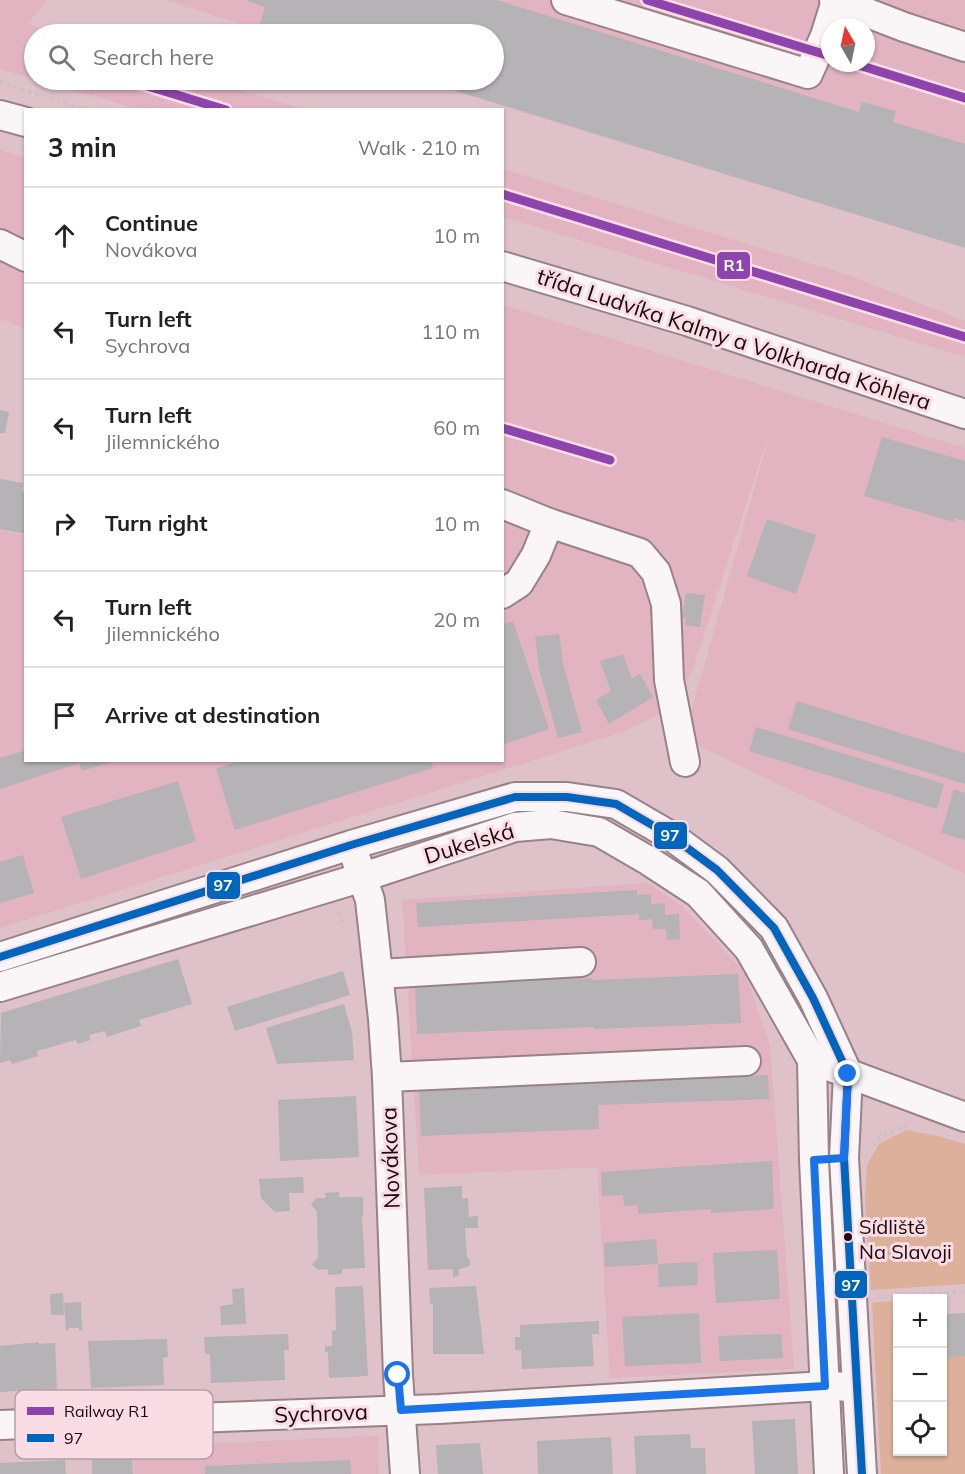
<!DOCTYPE html>
<html lang="en">
<head>
<meta charset="utf-8">
<style>
	body { margin:0; font-family:Mulish,sans-serif; background:#f2f2f2; color:#222 }
	.controls { position:absolute; right:18px; bottom:18px; display:grid; overflow:hidden; border-radius:0px; box-shadow:0 2px 4px #0004 }
	.controls button { width:54px; height:54px; display:grid; place-items:center; padding:0; border:0; border-bottom:2px solid #e0e0e0; background:#fff; color:#222; font:30px sans-serif }
	.compass { position:absolute; left:821px; top:18px; width:54px; height:54px; border-radius:50%; background:#fff; box-shadow:0 2px 4px #0004; rotate:351deg }
	.stop { position:absolute; width:18px; height:18px; margin:-14px; border:4px solid #1a73e8; border-radius:50%; background:#fff }
	.stop.end { background:#1a73e8; border-color:#fff; box-shadow:0 2px 6px #0008 }
	.list { margin:0; padding:0; list-style:none }
	h2 { display:flex; justify-content:space-between; align-items:center; height:78px; margin:0; padding:0 24px; font-size:26px }
	h2 small { font-size:20px; font-weight:400; color:#767676 }
	.list li { display:grid; grid-template-columns:39px 1fr auto; gap:18px; align-items:center; box-sizing:border-box; height:96px; padding:0 24px; border-top:2px solid #e0e0e0 }
	.list b { display:block; font-size:22px; white-space:nowrap }
	.list p { margin:0; font-size:20px; white-space:nowrap; color:#767676 }
	.list em { font-size:20px; font-style:normal; color:#767676 }
	.icon { flex:none; width:33px; height:33px; fill:none; stroke:currentColor; stroke-width:2; stroke-linecap:round; stroke-linejoin:round }
	.map { position:relative; flex:none; width:965px; height:1474px; overflow:hidden }
	.search { position:absolute; background:#fff; box-shadow:0 2px 4px #0004; left:24px; top:24px; width:480px; height:66px; display:flex; align-items:center; gap:15px; box-sizing:border-box; padding:0 21px; border-radius:33px; color:#767676; font-size:22px }
	.panel { position:absolute; background:#fff; box-shadow:0 2px 4px #0004; left:24px; top:108px; width:480px; height:654px; border-radius:0px }
	.map>svg:first-child { display:block }
	.built { fill:#e2b3c0; fill-rule:evenodd }
	.green { fill:#dcb09a }
	.building { fill:#b5b3b5 }
	.lines { fill:none; stroke-linecap:round; stroke-linejoin:round }
	.minor-casing { stroke:#988288; stroke-width:32 }
	.path { stroke:#cac2c4; stroke-width:4; stroke-dasharray:3 4.5; stroke-linecap:butt }
	.minor { stroke:#faf6f7; stroke-width:28 }
	.bus-1-casing { stroke:#fadde4; stroke-width:12 }
	.bus-1 { stroke:#0065bd; stroke-width:8 }
	.rail-1-casing { stroke:#fadde4; stroke-width:14 }
	.rail-1 { stroke:#8e44ad; stroke-width:9 }
	.route { stroke:#1a73e8; stroke-width:8 }
	.bus-dot { fill:#1b090f; stroke:#fadde4; stroke-width:2 }
	.labels { text-anchor:middle; dominant-baseline:central; stroke-width:6; stroke-linejoin:round; paint-order:stroke }
	.bus-label { font-size:20px; fill:#1b090f; stroke:#fadde4; text-anchor:start }
	.street-label { font-size:22px; fill:#1b090f; stroke:#fadde4 }
	.key { fill:#fadde4; stroke:#b79da4; stroke-width:1.5 }
	.key-label { font-size:16px; fill:#1b090f }
	.line-badge { stroke:#fadde4; stroke-width:2 }
	.badge-label { font-size:16px; text-anchor:middle; font-weight:bold; fill:#fff }
</style>
</head>
<body>
<div class="map">
<svg width="965" height="1474" viewBox="0 0 965 1474">
	<rect width="100%" height="100%" fill="#dec1c9"/>
	<g class="built">
		<path d="M0 0H46L28 24 60 34H34V79L0 69Z"/>
		<path d="M165 0H965V248L419 80H494V34H273ZM830 27H866V63H830Z"/>
		<path d="M36 80H205L303 109H138Z"/>
		<path d="M0 150 25 158V329L8 321 0 320Z"/>
		<path d="M503 169 845 274 965 321V357L503 217Z"/>
		<path d="M503 305 965 448V874L695 744 691 712 775 415 692 672 658 715 623 732 0 928V530L25 535 26 760H502Z"/>
		<path d="M647 883 683 907 745 973 770 1045 794 1369 610 1378 597 1167 419 1175 402 900Z"/>
		<path d="M378 1436 379 1474H134L133 1447Z"/>
	</g>
	<g class="green">
		<path d="M906 1130 937 1136 965 1144V1284L871 1290 865 1200 867 1165 879 1144Z"/>
		<path d="M892 1301 895 1361H898V1452H942L943 1358 965 1356V1474H881L872 1303Z"/>
	</g>
	<g class="building">
		<path d="M246 0H497L859 112 862 102 896 111 893 122 965 144V248L421 80H494V34H273L258 30 265 7Z"/>
		<path d="M0 410 9 412 5 433H0Z"/>
		<path d="M882 437 965 461V521L955 518 954 522 864 496Z"/>
		<path d="M0 479 23 483 22 492 26 493V534L0 529Z"/>
		<path d="M767 519 816 535 796 594 747 576Z"/>
		<path d="M686 593 705 595 700 627 685 625 686 618 682 617Z"/>
		<path d="M513 621 549 729 502 745V625Z"/>
		<path d="M559 634 563 664 582 732 558 738 539 669 535 637Z"/>
		<path d="M623 654 632 679 640 674 653 697 609 724 596 700 611 691 600 661Z"/>
		<path d="M797 701 965 753V784L788 729Z"/>
		<path d="M756 727 944 784 937 809 749 751Z"/>
		<path d="M26 750V760L114 761 82 771 79 763 0 789V758Z"/>
		<path d="M242 760H431L433 768 235 830 216 769Z"/>
		<path d="M178 781 196 841 81 879 61 817Z"/>
		<path d="M954 789 965 793V840L941 833Z"/>
		<path d="M23 855 34 893 0 903V862Z"/>
		<path d="M637 890V895L651 894V904L665 903V915L679 914 680 939 667 940 666 929H653L652 919 639 920V914L418 927 416 903Z"/>
		<path d="M178 959 192 1004 139 1020 141 1026 107 1037 105 1031 89 1035 91 1040 78 1044 76 1040 37 1051 38 1056 12 1064 10 1060 0 1063 1 1013Z"/>
		<path d="M343 971 350 995 235 1031 227 1007Z"/>
		<path d="M738 974 741 1023 594 1029V1027L417 1034 415 984 591 978 592 980Z"/>
		<path d="M344 1004 352 1032 354 1060 277 1064 266 1028Z"/>
		<path d="M768 1075 769 1099 598 1105 599 1129 421 1136 419 1087Z"/>
		<path d="M356 1096 359 1157 280 1161 278 1100Z"/>
		<path d="M772 1161 774 1209 711 1213V1209L638 1214V1205L624 1206 623 1195 602 1196 601 1172Z"/>
		<path d="M303 1177 304 1193H289L290 1211 275 1212 261 1198 259 1179Z"/>
		<path d="M462 1186V1199L468 1198 469 1217 478 1216V1228H465L467 1257 470 1260V1265L468 1267 459 1269V1276L453 1277V1269L428 1270 424 1188Z"/>
		<path d="M339 1192V1197H363V1216H362L365 1268 342 1269V1274L328 1275V1269L318 1270 312 1264 318 1258 317 1211 311 1205 316 1198H326L325 1193Z"/>
		<path d="M656 1239 658 1264 605 1267 604 1243Z"/>
		<path d="M777 1250 780 1299 716 1303 713 1253Z"/>
		<path d="M697 1262 698 1285 659 1287 658 1264Z"/>
		<path d="M363 1286 368 1376 329 1378 328 1352H325V1346H332V1331L336 1330 335 1287Z"/>
		<path d="M476 1286 484 1354H433V1304H430L429 1288Z"/>
		<path d="M244 1288 246 1324 221 1325 220 1306 233 1304 232 1289Z"/>
		<path d="M63 1293 64 1315H51L50 1294Z"/>
		<path d="M81 1302 82 1330H79V1328H68V1331H66L64 1303Z"/>
		<path d="M699 1313 701 1363 625 1366 622 1317Z"/>
		<path d="M965 1313V1356L942 1358V1314Z"/>
		<path d="M892 1317H897V1364H896Z"/>
		<path d="M599 1321V1334H592L594 1366 522 1369 521 1350H515V1337H520V1325Z"/>
		<path d="M288 1334 289 1350H284L285 1380 211 1383 210 1354H205L204 1337Z"/>
		<path d="M781 1334 783 1358 720 1361 718 1336Z"/>
		<path d="M167 1339 168 1357 163 1358 164 1385 91 1388 88 1341Z"/>
		<path d="M39 1342V1344L55 1343 57 1389 0 1392V1346Z"/>
		<path d="M795 1419 798 1474H755L752 1421Z"/>
		<path d="M690 1434 691 1448H705L706 1474H636L634 1436Z"/>
		<path d="M611 1437 613 1474H538L537 1441Z"/>
		<path d="M480 1443 483 1474H438L436 1445Z"/>
		<path d="M132 1458 133 1474H92V1459Z"/>
		<path d="M65 1460 66 1474H0V1463Z"/>
		<path d="M350 1460 351 1474H205V1466Z"/>
	</g>
	<g class="lines">
		<g class="minor-casing">
			<g id="minor">
				<path d="M566 0 808 74 825 36 836 1"/>
				<path d="M834 0 904 27 965 47"/>
				<path d="M0 115 26 122"/>
				<path d="M0 244 26 257"/>
				<path d="M502 266 687 321 965 414"/>
				<path d="M502 504 549 523 640 553 656 572 666 604 669 680 685 762"/>
				<path d="M502 594 519 583 536 555 549 523"/>
				<path d="M356 859 370 900 383 1019 387 1077 398 1375 405 1474"/>
				<path d="M0 957 351 845 515 797H567L616 804 671 836 717 870 774 928 813 998 848 1074 844 1158 862 1474"/>
				<path d="M379 974 581 962"/>
				<path d="M0 987 363 877 515 827 551 824 599 832 649 861 698 893 749 949 812 1060 965 1117"/>
				<path d="M812 1060 814 1160 829 1474"/>
				<path d="M387 1077 746 1061"/>
				<path d="M0 1425 439 1409 825 1386 857 1387"/>
			</g>
		</g>
		<g class="path">
			<path d="M0 82 86 110"/>
			<path d="M339 912 343 927"/>
			<path d="M873 1145 883 1135 907 1125"/>
			<path d="M878 1297 965 1292"/>
		</g>
		<use href="#minor" class="minor"/>
		<g class="bus-1-casing">
			<path id="bus-1" d="M0 957 351 845 515 797H567L616 804 671 836 717 870 774 928 813 998 848 1074 844 1158 862 1474"/>
		</g>
		<use href="#bus-1" class="bus-1"/>
		<g class="rail-1-casing">
			<g id="rail-1">
				<path d="M647 0 830 56"/>
				<path d="M852 63 965 98"/>
				<path d="M128 80 226 110"/>
				<path d="M502 194 965 337"/>
				<path d="M502 428 610 460"/>
			</g>
		</g>
		<use href="#rail-1" class="rail-1"/>
	</g>
	<g class="lines">
		<path class="route" d="M398 1375 401 1410 825 1386 814 1160 844 1158 848 1074"/>
	</g>
	<circle class="bus-dot" cx="848" cy="1237" r="5"/>
	<g class="labels">
		<g class="bus-label">
			<text x="859" y="1226">Sídliště<tspan x="859" dy="25">Na Slavoji</tspan></text>
		</g>
		<g class="street-label">
			<text transform="translate(734 339) rotate(18)">třída Ludvíka Kalmy a Volkharda Köhlera</text>
			<text transform="translate(469 843) rotate(-17)">Dukelská</text>
			<text transform="translate(390 1158) rotate(-92)">Novákova</text>
			<text transform="translate(321 1413) rotate(-2)">Sychrova</text>
		</g>
	</g>
	<rect x="15" y="1390" width="198" height="69" rx="9" class="key"/>
	<rect x="27" y="1407" width="27" height="8" fill="#8e44ad"/>
	<rect x="27" y="1434" width="27" height="8" fill="#0065bd"/>
	<g class="key-label">
		<text x="64" y="1417">Railway R1</text>
		<text x="64" y="1444">97</text>
	</g>
	<g class="line-badge">
		<rect x="716" y="251" width="35" height="29" rx="6" fill="#8e44ad"/>
		<rect x="653" y="821" width="35" height="29" rx="6" fill="#0065bd"/>
		<rect x="206" y="871" width="35" height="29" rx="6" fill="#0065bd"/>
		<rect x="834" y="1270" width="34" height="29" rx="6" fill="#0065bd"/>
	</g>
	<g class="badge-label">
		<text x="734" y="271">R1</text>
		<text x="670" y="841">97</text>
		<text x="223" y="891">97</text>
		<text x="851" y="1291">97</text>
	</g>
</svg>
<div class="controls">
<button>+</button>
<button>−</button>
<button><svg class="icon" aria-label="locate" viewBox="0 0 24 24"><circle cx="12" cy="12" r="6"/><path d="M12 2v4M12 18v4M2 12h4M18 12h4"/></svg></button>
</div>
<svg class="compass" viewBox="-18 -18 36 36"><path d="M0-13l5 13h-10z" fill="#e53935"/><path d="M0 13l5-13h-10z" fill="#767676"/></svg>
<div class="stop" style="left:398px;top:1375px"></div>
<div class="stop end" style="left:848px;top:1074px"></div>
<div class="search"><svg class="icon" aria-label="search" viewBox="0 0 24 24"><circle cx="10" cy="10" r="6"/><path d="M15 15l6 6"/></svg>Search here</div>
<section class="panel">
<h2>3 min<small>Walk · 210 m</small></h2>
<ul class="list">
<li><svg class="icon" aria-label="ahead" viewBox="0 0 24 24"><path d="M12 20V5M6 11l6-6 6 6"/></svg><div><b>Continue</b><p>Novákova</p></div><em>10 m</em></li>
<li><svg class="icon" aria-label="left" viewBox="0 0 24 24"><path d="M17 20v-9H6M10 6l-5 5 5 5"/></svg><div><b>Turn left</b><p>Sychrova</p></div><em>110 m</em></li>
<li><svg class="icon" aria-label="left" viewBox="0 0 24 24"><path d="M17 20v-9H6M10 6l-5 5 5 5"/></svg><div><b>Turn left</b><p>Jilemnického</p></div><em>60 m</em></li>
<li><svg class="icon" aria-label="right" viewBox="0 0 24 24"><path d="M7 20v-9h11M14 6l5 5-5 5"/></svg><div><b>Turn right</b></div><em>10 m</em></li>
<li><svg class="icon" aria-label="left" viewBox="0 0 24 24"><path d="M17 20v-9H6M10 6l-5 5 5 5"/></svg><div><b>Turn left</b><p>Jilemnického</p></div><em>20 m</em></li>
<li><svg class="icon" aria-label="arrive" viewBox="0 0 24 24"><path d="M6 21V4h12l-3 4 3 4H6"/></svg><div><b>Arrive at destination</b></div></li>
</ul>
</section>
</div>
</body>
</html>
